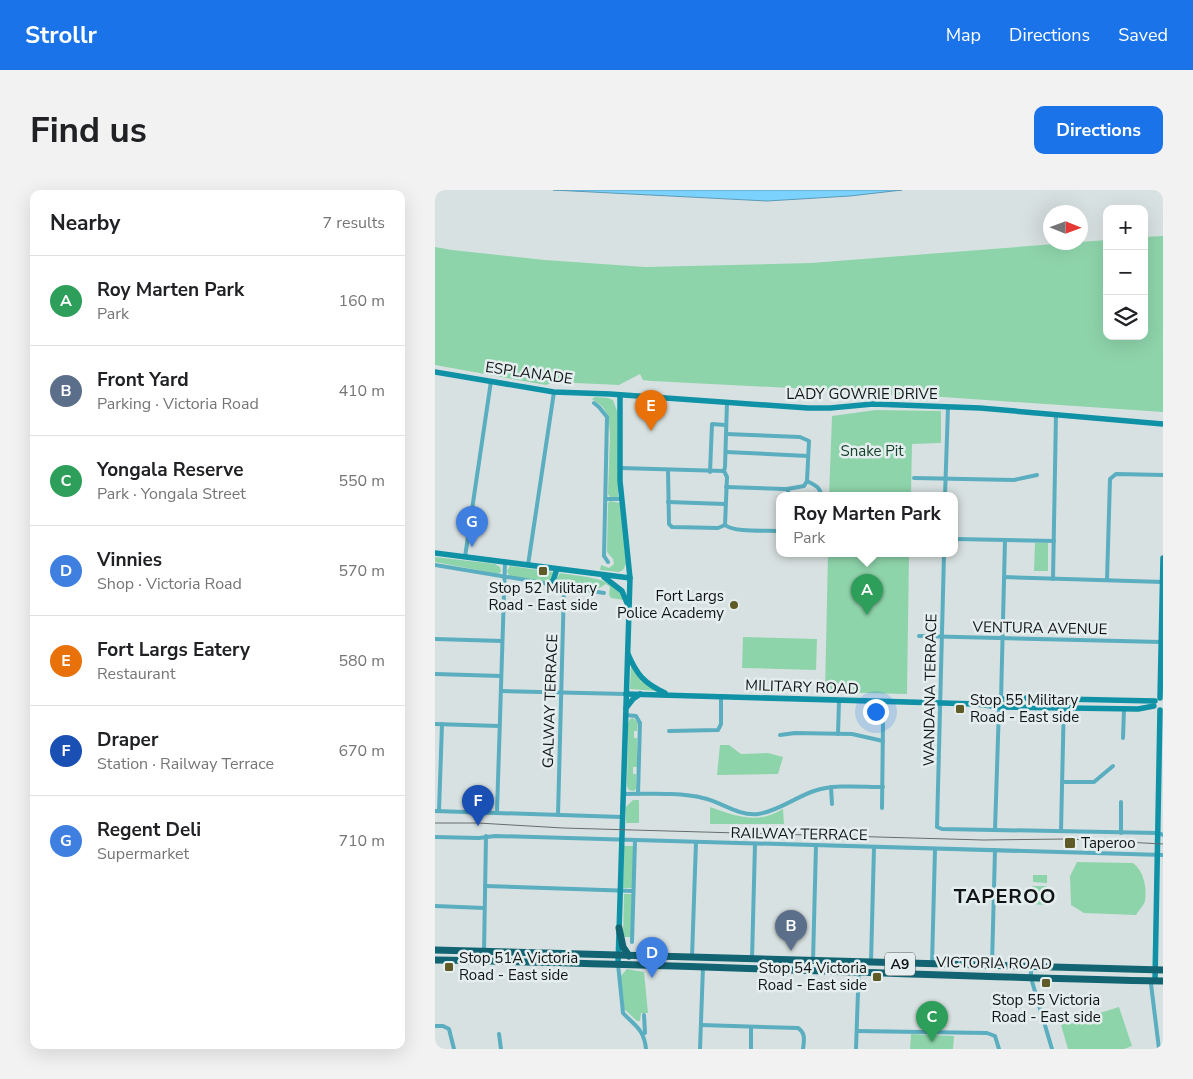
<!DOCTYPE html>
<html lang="en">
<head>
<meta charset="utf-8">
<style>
	body { margin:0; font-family:"Nunito Sans",sans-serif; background:#f2f2f2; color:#202124 }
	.controls { position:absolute; right:15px; top:15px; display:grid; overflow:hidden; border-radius:10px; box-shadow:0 5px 20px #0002 }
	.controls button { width:45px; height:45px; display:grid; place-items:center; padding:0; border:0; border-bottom:1px solid #e0e0e0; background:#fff; color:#202124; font:25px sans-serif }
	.compass { position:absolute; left:608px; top:15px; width:45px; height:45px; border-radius:50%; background:#fff; box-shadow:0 5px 20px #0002; rotate:91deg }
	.you { position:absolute; left:440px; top:521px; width:18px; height:18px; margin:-12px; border:4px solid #fff; border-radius:50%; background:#1a73e8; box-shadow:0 0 0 8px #1a73e833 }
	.badge { display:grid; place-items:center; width:32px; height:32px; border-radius:50%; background:#1a73e8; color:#fff; font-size:16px; font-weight:700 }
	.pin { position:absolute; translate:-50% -41px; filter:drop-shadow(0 1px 2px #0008) }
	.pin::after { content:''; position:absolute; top:26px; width:18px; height:15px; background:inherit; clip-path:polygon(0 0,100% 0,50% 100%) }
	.popup { position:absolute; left:341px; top:302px; width:182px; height:65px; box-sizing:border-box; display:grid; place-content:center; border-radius:10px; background:#fff; filter:drop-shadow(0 1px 4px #0005); font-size:16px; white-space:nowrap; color:#757577 }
	.popup b { font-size:19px; color:#202124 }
	.popup::after { content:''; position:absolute; left:50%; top:100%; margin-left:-10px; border:10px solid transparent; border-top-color:#fff }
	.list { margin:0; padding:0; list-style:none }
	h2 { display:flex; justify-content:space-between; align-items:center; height:65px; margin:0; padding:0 20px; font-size:21px }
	h2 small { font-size:16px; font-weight:400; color:#757577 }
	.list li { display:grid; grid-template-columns:32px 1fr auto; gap:15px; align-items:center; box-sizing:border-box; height:90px; padding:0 20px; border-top:1px solid #e0e0e0 }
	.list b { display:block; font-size:19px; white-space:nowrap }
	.list p { margin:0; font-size:16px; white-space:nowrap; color:#757577 }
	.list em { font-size:16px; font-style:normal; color:#757577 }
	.icon { flex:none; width:28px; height:28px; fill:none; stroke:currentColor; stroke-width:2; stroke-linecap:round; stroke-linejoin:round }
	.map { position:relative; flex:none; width:728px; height:859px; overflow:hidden; border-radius:10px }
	header { display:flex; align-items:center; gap:30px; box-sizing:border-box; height:70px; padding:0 25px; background:#1a73e8; color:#fff }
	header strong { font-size:24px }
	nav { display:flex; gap:28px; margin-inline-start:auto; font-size:18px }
	.intro { display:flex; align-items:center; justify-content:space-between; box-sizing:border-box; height:120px; padding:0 30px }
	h1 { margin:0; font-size:35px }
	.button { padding:12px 22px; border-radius:10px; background:#1a73e8; color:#fff; font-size:18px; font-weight:700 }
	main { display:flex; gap:30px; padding:0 30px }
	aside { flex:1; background:#fff; border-radius:10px; box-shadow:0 5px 20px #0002 }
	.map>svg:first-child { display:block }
	.green { fill:#8ed4ab }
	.water { fill:#7bd3fd; stroke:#5b9ab7 }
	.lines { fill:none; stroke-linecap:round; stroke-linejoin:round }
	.street { stroke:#5aaebf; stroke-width:4 }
	.secondary { stroke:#0f91a6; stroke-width:5.5 }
	.highway { stroke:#126472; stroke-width:7 }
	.rail { stroke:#676c6c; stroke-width:1 }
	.poi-dot { fill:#5f5a26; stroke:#e5eeee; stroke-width:2 }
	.labels { text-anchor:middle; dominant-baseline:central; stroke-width:5; stroke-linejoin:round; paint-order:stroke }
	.shield { fill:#e5eeee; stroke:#515555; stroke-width:1 }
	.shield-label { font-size:14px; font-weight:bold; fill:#111414 }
	.street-label { font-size:15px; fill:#111414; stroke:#e5eeee }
	.park-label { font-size:15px; fill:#16422c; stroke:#e5eeee }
	.poi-label { font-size:15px; fill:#111414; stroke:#e5eeee; text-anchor:start }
	.district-label { font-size:20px; font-weight:bold; letter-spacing:1px; fill:#111414; stroke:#e5eeee }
</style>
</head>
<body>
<header>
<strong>Strollr</strong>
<nav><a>Map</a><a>Directions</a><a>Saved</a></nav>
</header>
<div class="intro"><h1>Find us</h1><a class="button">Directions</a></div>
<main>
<aside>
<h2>Nearby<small>7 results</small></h2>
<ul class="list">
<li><span class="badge" style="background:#2e9e5b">A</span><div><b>Roy Marten Park</b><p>Park</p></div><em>160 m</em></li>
<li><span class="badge" style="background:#5c6f8a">B</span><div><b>Front Yard</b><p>Parking · Victoria Road</p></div><em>410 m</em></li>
<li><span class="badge" style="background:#2e9e5b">C</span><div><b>Yongala Reserve</b><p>Park · Yongala Street</p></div><em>550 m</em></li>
<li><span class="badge" style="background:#3f7fe0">D</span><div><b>Vinnies</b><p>Shop · Victoria Road</p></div><em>570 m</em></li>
<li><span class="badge" style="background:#e8710a">E</span><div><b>Fort Largs Eatery</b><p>Restaurant</p></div><em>580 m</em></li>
<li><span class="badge" style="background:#1a4fb4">F</span><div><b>Draper</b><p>Station · Railway Terrace</p></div><em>670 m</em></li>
<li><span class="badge" style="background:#3f7fe0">G</span><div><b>Regent Deli</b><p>Supermarket</p></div><em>710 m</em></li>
</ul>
</aside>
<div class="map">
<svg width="728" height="859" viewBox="0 0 728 859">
	<rect width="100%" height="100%" fill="#d8e1e1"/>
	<g class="green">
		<path d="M728 46V222L493 206 426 204 394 200 217 191 208 190 205 184 184 195 119 192 111 195 0 175V57L17 60 110 70 210 77 376 73 672 50V146H709V47Z"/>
		<path d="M160 207 173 208 178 210 182 221 183 307H175L173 304 175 244 173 225 167 216 157 209Z"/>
		<path d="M441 220 506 221V253L477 254 476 306H394L397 226Z"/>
		<path d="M175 311 185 313 191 374 188 380 184 382 165 380 166 375 174 378 179 374 178 369 172 362 173 313Z"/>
		<path d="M600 353H613V381H599Z"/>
		<path d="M393 364H474L472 504 390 502Z"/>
		<path d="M0 367 60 374 65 377 66 381 64 384 0 372Z"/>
		<path d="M75 376 118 382 119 384 118 389 111 392 74 386 72 381Z"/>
		<path d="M125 383C146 387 180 386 189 410L176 408 174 405 175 397 171 394 161 400 119 393Z"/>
		<path d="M308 447 382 449 381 480 307 478Z"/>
		<path d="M196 475 206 491 222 501 195 499Z"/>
		<path d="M198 528 203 532 202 541H199V548H202V577H198V584H201V599L199 601 194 600 192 596 193 533 195 529Z"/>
		<path d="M285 555H294L306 564 333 563 348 567 343 584 282 585Z"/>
		<path d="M198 610H204V633H191V617Z"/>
		<path d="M275 617C301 626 322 635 348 619L349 634H275Z"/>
		<path d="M189 656H199L198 698H188Z"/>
		<path d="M642 672 698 673C709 681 712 698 710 711 709 715 704 720 701 725L649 723 636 715 635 686Z"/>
		<path d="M598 685H612V693L598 692Z"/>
		<path d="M597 696H612V704L597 703Z"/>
		<path d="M189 704H197L196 747H188Z"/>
		<path d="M597 707H612L611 715 597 714Z"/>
		<path d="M192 779 209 782 213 823H206L205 831H202L189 819 185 787Z"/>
		<path d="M684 817 697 856 689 859H633L626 835Z"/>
		<path d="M476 844 519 846 518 859H475Z"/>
	</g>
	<path class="water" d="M118 0H467L415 6 332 11Z"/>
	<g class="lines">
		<g class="street">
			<path d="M159 213 164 217 172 227 169 366 173 372"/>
			<path d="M291 244 365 247 374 251 372 291 369 296 352 299"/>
			<path d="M291 262 373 266"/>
			<path d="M185 278 289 281"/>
			<path d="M233 280 234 334 237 337 283 338 290 335 292 287 289 281"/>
			<path d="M289 281 290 277 292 212"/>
			<path d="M275 282 277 234 290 235"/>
			<path d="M479 288 579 290 602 285"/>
			<path d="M372 291C379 295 386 297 386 306"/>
			<path d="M291 297 349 299H352L355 306"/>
			<path d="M510 306 513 217"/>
			<path d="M171 309H187"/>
			<path d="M233 312 290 314"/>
			<path d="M290 335C301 343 330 340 344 341"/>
			<path d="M520 349 619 351"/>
			<path d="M509 364 502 637 507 639 723 643 728 645"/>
			<path d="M30 367 56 191"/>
			<path d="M0 375 169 403"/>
			<path d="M93 375 119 202"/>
			<path d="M569 387 728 392"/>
			<path d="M618 389 621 224"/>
			<path d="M672 390 675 289 681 284 728 285"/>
			<path d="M484 446 726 452"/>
			<path d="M0 449 67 451"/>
			<path d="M0 484 66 486"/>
			<path d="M66 501 191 504"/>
			<path d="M566 510 570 350"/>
			<path d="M190 525 201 526 205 533 203 604"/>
			<path d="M0 534 64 536"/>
			<path d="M234 541 283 540 286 534V506"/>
			<path d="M403 544 404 511"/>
			<path d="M345 545 360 543 417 544 448 551"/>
			<path d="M688 548 689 519"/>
			<path d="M627 592H659L678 576"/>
			<path d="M396 597 397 614"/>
			<path d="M188 604C211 604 246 602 268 608 287 612 302 626 323 624 341 622 361 607 379 601 400 594 426 597 448 597"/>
			<path d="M447 618 448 533"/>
			<path d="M0 621 187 627"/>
			<path d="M4 621 7 534"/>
			<path d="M62 622 70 372"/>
			<path d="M123 625 129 397"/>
			<path d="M560 640 564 517"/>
			<path d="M626 641 629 509"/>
			<path d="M686 643V612"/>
			<path d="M0 647 44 648 60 646 728 665"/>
			<path d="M50 696 198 701"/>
			<path d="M0 716 49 718"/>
			<path d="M197 752 200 651"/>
			<path d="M49 762 51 646"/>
			<path d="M257 767 261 652"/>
			<path d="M317 769 320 654"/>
			<path d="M378 771 381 655"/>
			<path d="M436 772 439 657"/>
			<path d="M183 774 188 823C200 836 209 839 211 859"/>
			<path d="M497 774 500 659"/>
			<path d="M557 775 560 660"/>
			<path d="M596 777V788L617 859"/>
			<path d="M720 791 716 794 724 859"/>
			<path d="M209 825 210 843"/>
			<path d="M266 835 363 838C371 843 369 851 368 859"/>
			<path d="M0 836H8L14 839 19 859"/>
			<path d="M422 841 552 843 560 846 564 859"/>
			<path d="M64 844 66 859"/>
			<path d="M265 859 268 777"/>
			<path d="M316 859V837"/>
			<path d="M421 859 424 773"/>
		</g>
		<g class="secondary">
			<path d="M0 182 119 202 175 204 373 218H395L438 214 545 218 728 234"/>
			<path d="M0 363 195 388"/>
			<path d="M169 387 187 401 192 413"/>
			<path d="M112 394 118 391 122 379"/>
			<path d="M193 464C202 485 209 493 230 503"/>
			<path d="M191 504 542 514 564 517 703 519 719 516"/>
			<path d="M725 508 728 368"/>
			<path d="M544 513 576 508 720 511"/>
			<path d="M191 518 198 509 205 504"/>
			<path d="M183 774 195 388 185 291V205"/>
			<path d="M720 791 725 520"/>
		</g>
		<g class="highway">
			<path d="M184 738 188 757 194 766"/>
			<path d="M0 760 728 780"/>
			<path d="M0 770C243 774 485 786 728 791"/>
		</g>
		<path class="rail" d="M0 633H43L128 638 548 650 633 649 728 654"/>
	</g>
	<g class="poi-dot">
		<rect x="103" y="376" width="10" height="10" rx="2.5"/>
		<circle cx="299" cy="415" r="5"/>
		<rect x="520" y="514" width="10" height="10" rx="2.5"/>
		<rect x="629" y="647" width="12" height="12" rx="2.5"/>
		<rect x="9" y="772" width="10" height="10" rx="2.5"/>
		<rect x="437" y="782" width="10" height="10" rx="2.5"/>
		<rect x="606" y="788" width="10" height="10" rx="2.5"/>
	</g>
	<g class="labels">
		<rect class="shield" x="450" y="762.5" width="30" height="23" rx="4"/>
		<g class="shield-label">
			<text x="465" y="774">A9</text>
		</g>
		<g class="street-label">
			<text transform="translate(94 183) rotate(8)">ESPLANADE</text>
			<text x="427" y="204">LADY GOWRIE DRIVE</text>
			<text transform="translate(605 438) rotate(1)">VENTURA AVENUE</text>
			<text transform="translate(367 497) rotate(2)">MILITARY ROAD</text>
			<text transform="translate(495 500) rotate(-89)">WANDANA TERRACE</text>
			<text transform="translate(115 511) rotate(-88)">GALWAY TERRACE</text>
			<text transform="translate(364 644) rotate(1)">RAILWAY TERRACE</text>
			<text transform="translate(559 773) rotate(1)">VICTORIA ROAD</text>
		</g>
		<g class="park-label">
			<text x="437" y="261">Snake Pit</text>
		</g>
		<g class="poi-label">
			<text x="108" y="398" text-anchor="middle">Stop 52 Military<tspan x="108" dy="17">Road - East side</tspan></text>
			<text x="289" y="406" text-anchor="end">Fort Largs<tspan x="289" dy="17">Police Academy</tspan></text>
			<text x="535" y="510">Stop 55 Military<tspan x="535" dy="17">Road - East side</tspan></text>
			<text x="646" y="653">Taperoo</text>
			<text x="24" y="768">Stop 51A Victoria<tspan x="24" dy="17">Road - East side</tspan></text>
			<text x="432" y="778" text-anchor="end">Stop 54 Victoria<tspan x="432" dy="17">Road - East side</tspan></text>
			<text x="611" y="810" text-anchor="middle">Stop 55 Victoria<tspan x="611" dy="17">Road - East side</tspan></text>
		</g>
		<g class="district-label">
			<text x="570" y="706">TAPEROO</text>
		</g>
	</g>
</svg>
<div class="controls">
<button>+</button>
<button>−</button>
<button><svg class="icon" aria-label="layers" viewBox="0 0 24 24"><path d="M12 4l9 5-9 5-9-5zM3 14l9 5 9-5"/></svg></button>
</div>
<svg class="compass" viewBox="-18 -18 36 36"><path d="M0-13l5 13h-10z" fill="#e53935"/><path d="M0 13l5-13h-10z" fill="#757577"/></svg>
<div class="you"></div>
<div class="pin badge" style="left:432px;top:425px;background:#2e9e5b">A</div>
<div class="popup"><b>Roy Marten Park</b>Park</div>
<div class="pin badge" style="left:356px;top:761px;background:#5c6f8a">B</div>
<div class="pin badge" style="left:497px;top:852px;background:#2e9e5b">C</div>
<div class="pin badge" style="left:217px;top:788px;background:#3f7fe0">D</div>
<div class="pin badge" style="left:216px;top:241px;background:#e8710a">E</div>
<div class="pin badge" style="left:43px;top:636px;background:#1a4fb4">F</div>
<div class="pin badge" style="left:37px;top:357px;background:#3f7fe0">G</div>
</div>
</main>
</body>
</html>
